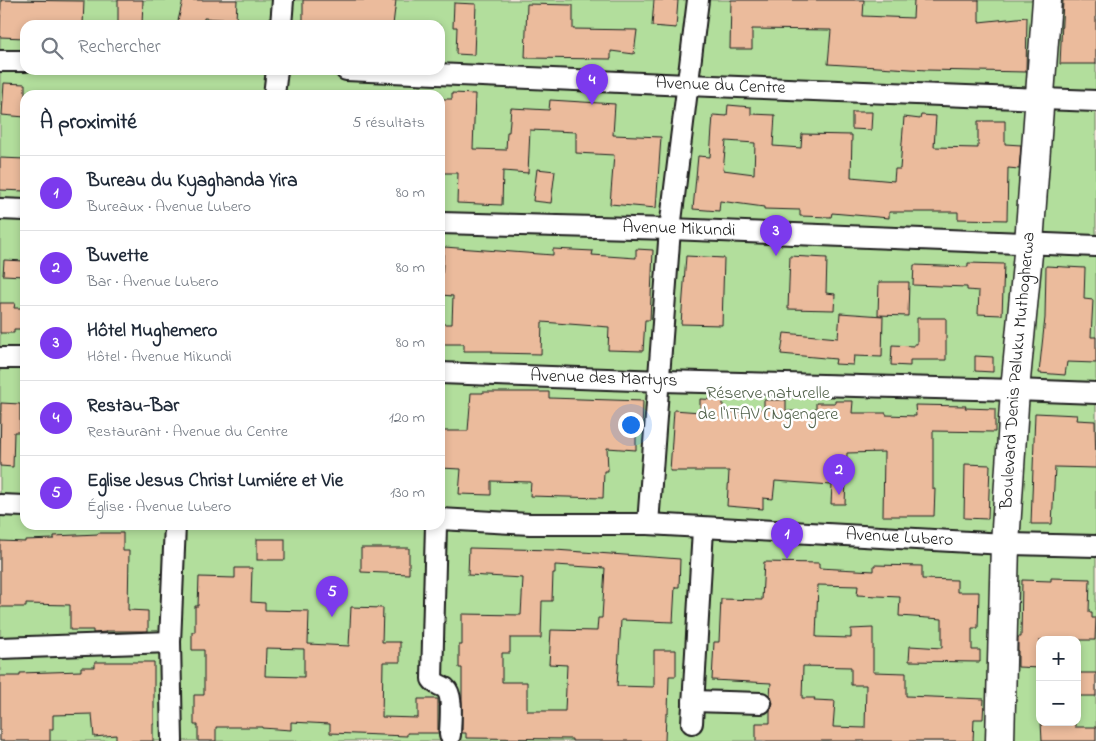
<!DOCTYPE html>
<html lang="fr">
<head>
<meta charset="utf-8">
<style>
	body { margin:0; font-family:"Indie Flower",sans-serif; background:#f2f2f3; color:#1f2937 }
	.controls { position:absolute; right:15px; bottom:15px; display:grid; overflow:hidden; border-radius:10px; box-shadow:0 2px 8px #0003 }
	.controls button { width:45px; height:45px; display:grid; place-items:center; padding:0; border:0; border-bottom:1px solid #e0e1e3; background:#fff; color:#1f2937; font:25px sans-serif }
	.you { position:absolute; left:630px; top:424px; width:18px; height:18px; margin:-12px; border:4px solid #fff; border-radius:50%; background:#1a73e8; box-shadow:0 0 0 8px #1a73e833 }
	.badge { display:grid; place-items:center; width:32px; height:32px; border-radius:50%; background:#7c3aed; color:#fff; font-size:16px; font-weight:700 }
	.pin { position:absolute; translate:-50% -41px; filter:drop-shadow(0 1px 2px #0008) }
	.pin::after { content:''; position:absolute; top:26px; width:18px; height:15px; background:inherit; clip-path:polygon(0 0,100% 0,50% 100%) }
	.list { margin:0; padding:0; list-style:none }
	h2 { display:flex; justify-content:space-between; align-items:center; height:65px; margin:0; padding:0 20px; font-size:21px }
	h2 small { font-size:16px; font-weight:400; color:#747a83 }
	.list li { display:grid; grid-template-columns:32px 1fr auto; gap:15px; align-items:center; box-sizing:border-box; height:75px; padding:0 20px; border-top:1px solid #e0e1e3 }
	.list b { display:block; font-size:19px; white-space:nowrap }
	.list p { margin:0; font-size:16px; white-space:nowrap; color:#747a83 }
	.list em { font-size:16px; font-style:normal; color:#747a83 }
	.icon { flex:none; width:28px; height:28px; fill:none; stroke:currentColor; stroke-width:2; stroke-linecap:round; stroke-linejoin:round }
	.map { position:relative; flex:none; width:1096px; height:741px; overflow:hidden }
	.search { position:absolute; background:#fff; box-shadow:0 2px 8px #0003; left:20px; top:20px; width:425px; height:55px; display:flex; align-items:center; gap:12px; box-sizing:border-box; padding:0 18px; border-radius:15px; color:#747a83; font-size:19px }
	.panel { position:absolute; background:#fff; box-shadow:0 2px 8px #0003; left:20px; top:90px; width:425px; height:440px; border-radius:15px }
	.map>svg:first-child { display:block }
	.green { fill:#b2de9c; stroke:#677d5c; fill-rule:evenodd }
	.building { fill:#ebbb9c; stroke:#1c1c1c; fill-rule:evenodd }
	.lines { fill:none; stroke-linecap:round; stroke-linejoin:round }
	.street-casing { stroke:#1c1c1c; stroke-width:24 }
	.secondary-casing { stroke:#1c1c1c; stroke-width:31 }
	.street { stroke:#fff; stroke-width:20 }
	.secondary { stroke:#fff; stroke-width:28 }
	.labels { text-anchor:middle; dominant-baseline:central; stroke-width:5; stroke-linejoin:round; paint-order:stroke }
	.street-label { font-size:18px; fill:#1c1c1c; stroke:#fff }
	.park-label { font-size:18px; fill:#506049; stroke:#fff }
</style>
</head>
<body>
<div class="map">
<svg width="1096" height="741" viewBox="0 0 1096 741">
	<rect width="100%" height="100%" fill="#f9ebe1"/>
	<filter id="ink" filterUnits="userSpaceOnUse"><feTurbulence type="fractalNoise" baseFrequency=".02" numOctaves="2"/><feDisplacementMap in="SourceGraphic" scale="10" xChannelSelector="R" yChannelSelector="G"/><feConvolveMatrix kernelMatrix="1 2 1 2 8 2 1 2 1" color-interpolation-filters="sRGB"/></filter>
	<g filter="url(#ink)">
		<path class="green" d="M0 0H1096V741H0ZM25 25H440V70H25ZM25 95H440V525H25ZM1040 640H1077V722H1040Z"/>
		<g class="building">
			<path d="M1 0 84 1 83 25H25V38L0 37Z"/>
			<path d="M118 0H143L142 25H118Z"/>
			<path d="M183 0H237L236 20 204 18V25H177Z"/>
			<path d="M303 0H396L393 25H303Z"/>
			<path d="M654 0H678L676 28 652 26Z"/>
			<path d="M731 0H864L863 16 913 18 914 0H979V22L1027 17 1026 72 927 70 828 64 831 30 752 29V49H730Z"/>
			<path d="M1063 0H1096V64H1060Z"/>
			<path d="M454 3 476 4 474 55 456 54 457 27H453Z"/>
			<path d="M527 4 573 5V29L637 30 634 54 611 51V59L525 58Z"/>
			<path d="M4 83 25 84V117L2 115Z"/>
			<path d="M452 93 475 94 473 149 506 150 507 132H509L511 108 549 110 550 100 615 104 613 135 661 137 656 208 610 204 614 155 576 153V132L530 130 528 173 503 171 502 205 457 203 458 173H440V99H452Z"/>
			<path d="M728 105 751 107V114L775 115 773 146 801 148 802 134 852 135 851 177 894 181 895 169H900L904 117 920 119 921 115 936 116 934 147 978 148V121H1005V144L1021 145 1019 169 1008 168 1007 220 958 219V212H889V218L832 213 831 217 800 216V210L764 209V207L720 201 719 211 693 209 698 156 710 157 713 115 727 116ZM726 141 755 143 754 174 723 170Z"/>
			<path d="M852 112H872L871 130 852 129Z"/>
			<path d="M0 158 25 159V191L0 190Z"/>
			<path d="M537 169 555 171 551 203 533 201Z"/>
			<path d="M444 247 553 255V249L593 251 592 255 636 258V249L653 250 650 320H645L643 351 608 350 609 327 542 322 541 354 492 353V351H464V344H440V324H452L453 296 441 295Z"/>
			<path d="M686 256 724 258 722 325 681 324Z"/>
			<path d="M790 256 827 258 826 293 835 294 834 310 788 309Z"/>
			<path d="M4 260 25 261 24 276 3 275Z"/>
			<path d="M968 263 1004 264 1002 315 978 314 979 291 967 290V287L913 285 914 265 968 267Z"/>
			<path d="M1046 266 1085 268 1084 299 1093 300 1091 337H1096V363L1067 362 1065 375 1039 373 1045 318Z"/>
			<path d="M879 282H909L908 316 878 315Z"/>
			<path d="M0 303H15L14 308H25V329H14V333H0Z"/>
			<path d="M840 313 883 316 882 357 854 356 853 365 835 364 836 359 781 354 784 333 838 338Z"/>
			<path d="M917 318H946V360H910V366L891 365 892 345 914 346V344H917Z"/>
			<path d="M975 356 993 357V372L975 371Z"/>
			<path d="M483 392H549V398L643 401 642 433 636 432V450L607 448 608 471H604L603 498 530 496 531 482 491 481V495L459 494 461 469 440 468V431H468L471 393H483Z"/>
			<path d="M700 399 723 400V412L758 413V409H764V400H786V411L816 412V403H835V401H853L852 413H886V415L916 416 915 405 966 406 965 408 995 409V432L933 431V489H935L934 516H883L884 452 847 453 845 504H831L832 485 775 481 773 499 763 498V509L727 506 729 471H670L674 410 700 412Z"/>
			<path d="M1 403 20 404V432H14L13 467 0 466Z"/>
			<path d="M1035 413 1077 415 1076 420 1095 421 1096 468 1055 467 1052 524H1031Z"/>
			<path d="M965 464 990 465 988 519 964 518Z"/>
			<path d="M98 533H123V551H129L128 610 148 611V631H106V632L93 633V630H70V605L26 604V607H0V541L25 542V540L54 539V536L98 534Z"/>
			<rect x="257" y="539" width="28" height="21"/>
			<path d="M361 548H409V574L361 572Z"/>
			<path d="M469 548 555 550 680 559 679 587H675L673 622 621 620 617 686 654 687V650H676V676H669L668 714H666L665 741H572V739L466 738V733H462V668H459V645H462V614L521 615 523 578 468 575ZM555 565 605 568 602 618H598L597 631 551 630 549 664 567 665 565 711H527V682H502V653H510V638H541L542 601H552L553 573H555Z"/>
			<path d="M764 562 819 563V568L874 571V565L922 566V579L957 580V592H979L978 628H972V650H980V662L909 661 910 646 942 648V619L899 616 900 597 857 595 858 586 818 585 816 637 851 638V629L873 628V672L906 673V696L984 699 983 719H974L973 741H756V723H770V710L773 703 770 696 771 683 712 680 714 642H719L721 599 762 600ZM803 666 851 667V685H866L865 728 833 727 835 701 814 700 815 698H802Z"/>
			<path d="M235 568H252L251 602 265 603V610L309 611 308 644 349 646 351 607 383 608 382 642H400V662H383L382 717 418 718V699H438V733H407V736L330 733V724L291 722V730L262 728V727H216V741H198V725H194V695H204V650H192V632H195V606H198L199 577 235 578ZM266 648 304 649V677L265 676Z"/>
			<path d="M1051 578 1090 579 1089 612H1092V618H1096L1095 640H1040V668L1018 667V637H1021L1022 580 1051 581Z"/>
			<path d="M95 662H154V724H153V741H116V735L94 737 92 714 53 715V729H50V741H0V676H20V673L81 671V667H95Z"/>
			<rect x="1077" y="673" width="19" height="23"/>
			<path d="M1041 722H1075V727H1096V741H1042Z"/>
		</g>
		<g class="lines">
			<g class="street-casing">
				<g id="street">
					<path d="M281 25 283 0"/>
					<path d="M0 61H25"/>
					<path id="s1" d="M346 70 687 85 1096 101"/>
					<path d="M274 95 277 70"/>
					<path d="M0 209 25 210"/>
					<path id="s2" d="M440 223 670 229 1096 246"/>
					<path d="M0 358H25"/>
					<path id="s3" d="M440 373 663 381 1015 390 1096 393"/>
					<path d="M0 505 25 506"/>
					<path id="s4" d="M440 519 530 524H648L1005 544 1096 546"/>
					<path d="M648 524 670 229 698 0"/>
					<path d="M436 525 432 679C436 685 439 684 445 688 454 695 450 723 450 735"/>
					<path d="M0 648 170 642"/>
					<path d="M693 701 761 703"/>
					<path d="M692 723 703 529"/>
					<path d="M172 741 170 642 175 525"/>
				</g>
			</g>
			<g class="secondary-casing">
				<g id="secondary">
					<path id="s5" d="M1000 741 1005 544 1015 390 1029 243 1047 0"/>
				</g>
			</g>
			<use href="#street" class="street"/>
			<use href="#secondary" class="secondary"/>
		</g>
	</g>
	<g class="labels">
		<g class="street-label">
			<text stroke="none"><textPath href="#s1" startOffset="375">Avenue du Centre</textPath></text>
			<text stroke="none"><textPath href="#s2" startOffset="239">Avenue Mikundi</textPath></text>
			<text stroke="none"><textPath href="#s5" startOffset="371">Boulevard Denis Paluku Muthogherwa</textPath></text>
			<text stroke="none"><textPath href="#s3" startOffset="164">Avenue des Martyrs</textPath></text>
			<text stroke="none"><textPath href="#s4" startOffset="460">Avenue Lubero</textPath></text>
		</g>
		<g class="park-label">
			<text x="768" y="394">Réserve naturelle<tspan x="768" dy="21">de l'ITAV (Ngengere</tspan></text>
		</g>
	</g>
</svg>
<div class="controls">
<button>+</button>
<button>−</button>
</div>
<div class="you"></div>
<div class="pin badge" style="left:787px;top:559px">1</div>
<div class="pin badge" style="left:839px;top:495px">2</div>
<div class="pin badge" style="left:776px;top:256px">3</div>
<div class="pin badge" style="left:592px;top:105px">4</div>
<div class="pin badge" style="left:332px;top:617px">5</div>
<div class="search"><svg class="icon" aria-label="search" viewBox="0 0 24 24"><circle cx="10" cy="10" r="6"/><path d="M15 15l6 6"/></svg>Rechercher</div>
<section class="panel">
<h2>À proximité<small>5 résultats</small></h2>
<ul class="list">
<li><span class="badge">1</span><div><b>Bureau du Kyaghanda Yira</b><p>Bureaux · Avenue Lubero</p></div><em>80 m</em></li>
<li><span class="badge">2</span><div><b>Buvette</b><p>Bar · Avenue Lubero</p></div><em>80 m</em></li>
<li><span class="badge">3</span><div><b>Hôtel Mughemero</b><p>Hôtel · Avenue Mikundi</p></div><em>80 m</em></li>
<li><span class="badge">4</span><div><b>Restau-Bar</b><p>Restaurant · Avenue du Centre</p></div><em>120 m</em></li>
<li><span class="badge">5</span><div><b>Eglise Jesus Christ Lumiére et Vie</b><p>Église · Avenue Lubero</p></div><em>130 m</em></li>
</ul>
</section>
</div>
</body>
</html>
